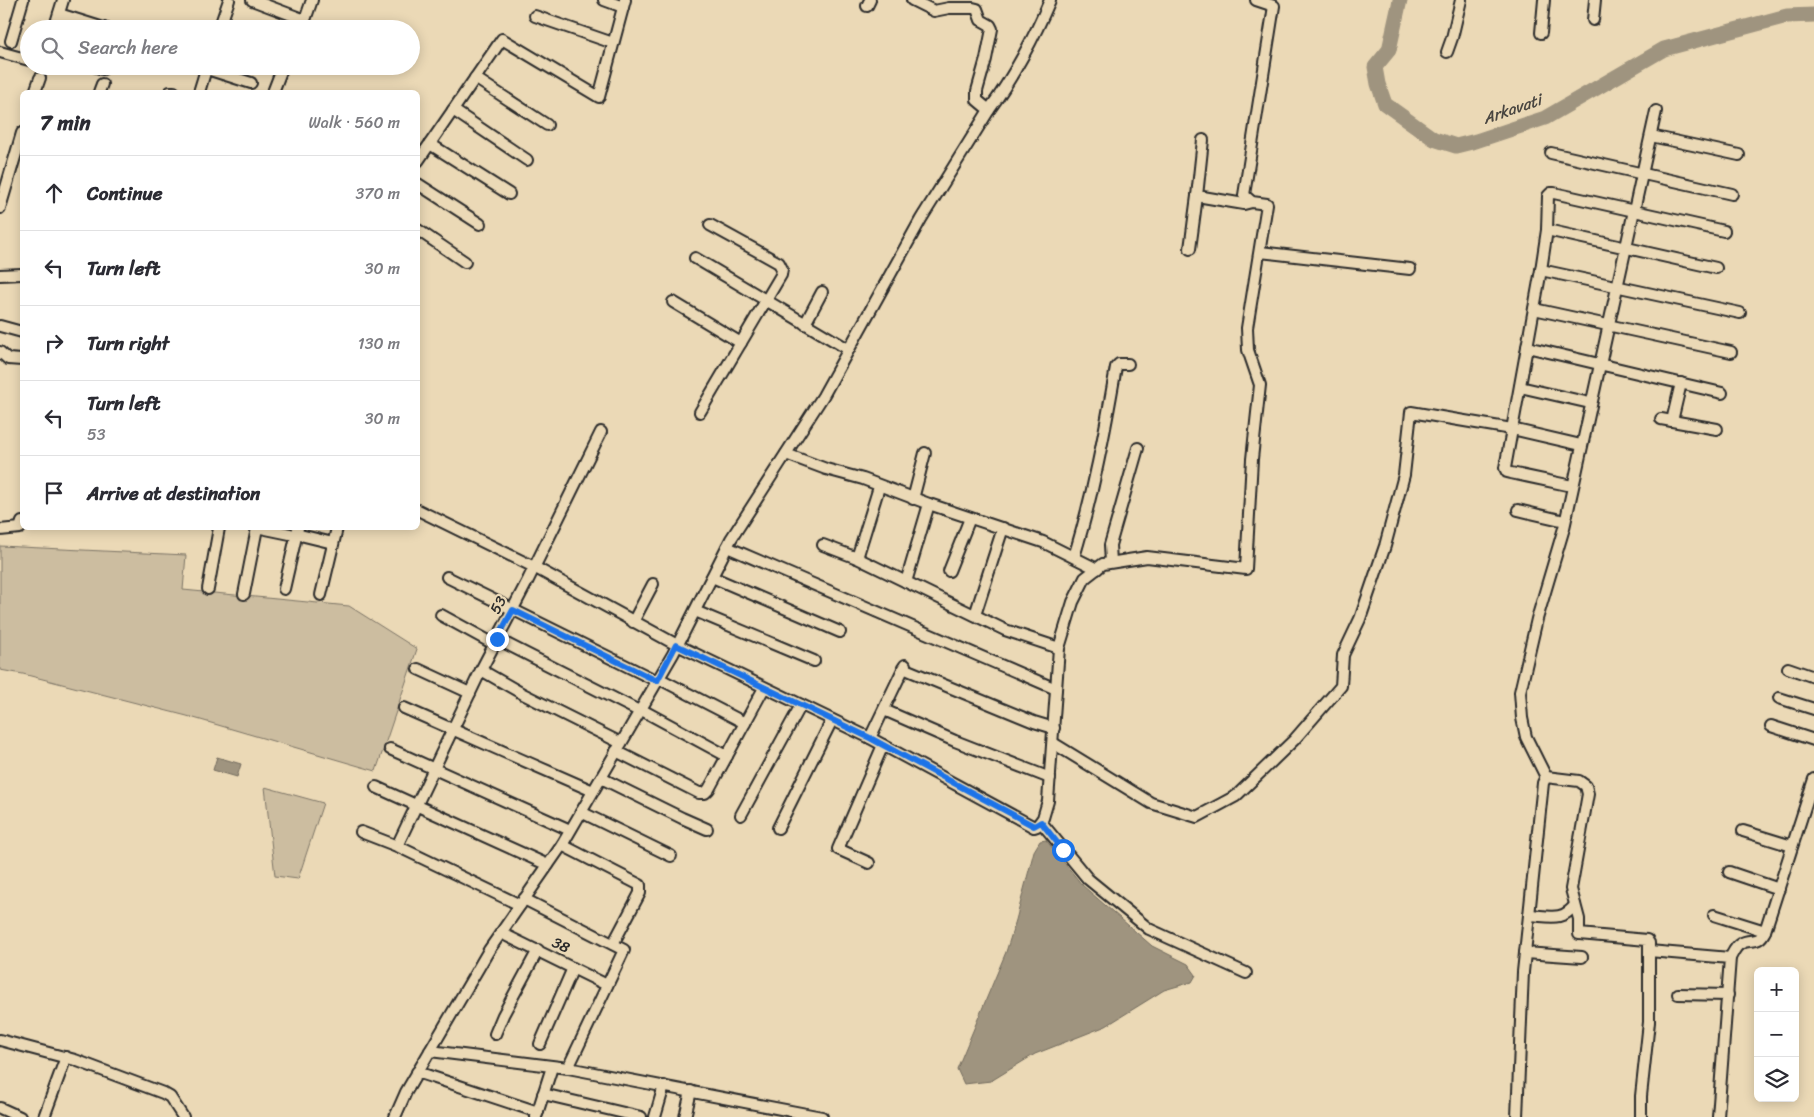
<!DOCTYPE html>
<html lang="en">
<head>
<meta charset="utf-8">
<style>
	body { margin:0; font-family:Sriracha,sans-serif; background:#f2f2f3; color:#2b2b33 }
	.controls { position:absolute; right:15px; bottom:15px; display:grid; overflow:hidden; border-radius:8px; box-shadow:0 2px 12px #0003 }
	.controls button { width:45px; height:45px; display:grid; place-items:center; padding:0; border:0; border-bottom:1px solid #e1e1e2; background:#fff; color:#2b2b33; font:25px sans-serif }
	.stop { position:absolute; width:15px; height:15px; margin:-11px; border:4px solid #1a73e8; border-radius:50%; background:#fff }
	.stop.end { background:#1a73e8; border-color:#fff; box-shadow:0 1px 5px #0008 }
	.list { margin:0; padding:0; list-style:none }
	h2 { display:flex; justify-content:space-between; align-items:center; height:65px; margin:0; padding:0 20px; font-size:21px }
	h2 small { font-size:16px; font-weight:400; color:#7c7c81 }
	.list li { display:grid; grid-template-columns:32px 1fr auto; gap:15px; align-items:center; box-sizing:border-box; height:75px; padding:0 20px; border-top:1px solid #e1e1e2 }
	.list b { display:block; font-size:19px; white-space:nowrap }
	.list p { margin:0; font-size:16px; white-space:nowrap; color:#7c7c81 }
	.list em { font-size:16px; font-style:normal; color:#7c7c81 }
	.icon { flex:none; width:28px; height:28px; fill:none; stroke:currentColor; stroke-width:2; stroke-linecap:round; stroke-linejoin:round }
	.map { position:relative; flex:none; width:1814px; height:1117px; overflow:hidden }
	.search { position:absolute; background:#fff; box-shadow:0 2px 12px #0003; left:20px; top:20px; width:400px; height:55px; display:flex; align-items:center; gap:12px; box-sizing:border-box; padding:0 18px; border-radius:28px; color:#7c7c81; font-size:19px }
	.panel { position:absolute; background:#fff; box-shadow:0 2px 12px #0003; left:20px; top:90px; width:400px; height:440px; border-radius:8px }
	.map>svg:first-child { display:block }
	.green { fill:#ccbda0; stroke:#7c7466 }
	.water { fill:#9f947f; stroke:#716a5d }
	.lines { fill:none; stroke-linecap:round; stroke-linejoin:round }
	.river { stroke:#9f947f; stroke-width:15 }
	.minor-casing { stroke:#2b2b2b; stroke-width:14 }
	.minor { stroke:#ebd9b6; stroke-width:10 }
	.route { stroke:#1a73e8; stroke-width:6 }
	.labels { text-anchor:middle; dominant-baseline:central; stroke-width:4.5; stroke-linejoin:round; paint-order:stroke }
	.street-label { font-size:15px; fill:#2b2b2b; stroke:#ebd9b6 }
	.water-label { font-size:16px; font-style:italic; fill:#484540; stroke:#ebd9b6 }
</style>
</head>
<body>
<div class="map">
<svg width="1814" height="1117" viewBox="0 0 1814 1117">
	<rect width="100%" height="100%" fill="#ebd9b6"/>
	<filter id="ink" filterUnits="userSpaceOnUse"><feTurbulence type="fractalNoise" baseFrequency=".02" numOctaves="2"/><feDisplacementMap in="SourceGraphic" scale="10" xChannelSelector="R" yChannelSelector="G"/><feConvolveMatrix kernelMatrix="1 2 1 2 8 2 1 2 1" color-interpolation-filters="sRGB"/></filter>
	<g filter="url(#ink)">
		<g class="green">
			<path d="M0 546 186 555 183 590 349 606 417 649 376 771 187 716 23 674 0 670Z"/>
			<path d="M265 787 323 803 298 879 275 876Z"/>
		</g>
		<g class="water">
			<path d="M217 757 241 764 237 777 213 770Z"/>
			<path d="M1046 840 1082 885 1152 946 1188 964 1196 975 1192 982 1164 990 1106 1026 1035 1054 991 1081 964 1084 957 1069 1006 952 1016 920 1034 851 1040 841Z"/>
		</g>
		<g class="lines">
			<path class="river" d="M1400 0 1389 50 1375 67 1378 84 1385 104 1434 139 1456 146 1476 141 1545 118 1664 49 1787 16 1814 15"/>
			<g class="minor-casing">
				<g id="minor">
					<path d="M252 0 305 20 312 0"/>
					<path d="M604 0 623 7"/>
					<path d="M912 0 934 11 949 8H973L977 9 981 20 990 25 992 29 986 59 977 91V100L989 110"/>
					<path d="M867 6 870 0"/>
					<path d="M59 14 107 29"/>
					<path d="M535 16 613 43"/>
					<path d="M1593 20 1595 0"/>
					<path d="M54 29 63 0"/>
					<path d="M219 29 229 0"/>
					<path d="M1541 33 1544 0"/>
					<path d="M11 41 23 0"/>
					<path d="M0 52 29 60"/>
					<path d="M1447 52 1452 38 1461 0"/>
					<path d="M94 66 103 69"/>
					<path d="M207 69 251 83"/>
					<path d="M475 78 547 125"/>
					<path d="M35 92 40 78"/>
					<path d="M99 92 102 84"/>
					<path d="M170 92H174"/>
					<path d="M199 92 207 66"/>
					<path d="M273 92 283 66"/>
					<path d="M453 110 527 160"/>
					<path d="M1651 136 1739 155"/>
					<path d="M1203 140 1197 196 1244 204 1252 202"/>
					<path d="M430 144 509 194"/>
					<path d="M1551 153 1732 194"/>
					<path d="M418 161 502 39 599 97 625 0"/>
					<path d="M418 184 480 224"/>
					<path d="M0 208 22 133"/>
					<path d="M418 230 465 262"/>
					<path d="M1547 230 1716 268"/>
					<path d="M1190 249 1197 196"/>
					<path d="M1260 252 1410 269"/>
					<path d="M695 258 848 349"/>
					<path d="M1541 270 1740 313"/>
					<path d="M0 275 22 274"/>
					<path d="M673 302 741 343"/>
					<path d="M1534 309 1731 352"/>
					<path d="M805 324 822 292"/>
					<path d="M0 326 22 332"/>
					<path d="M1527 347 1722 393"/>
					<path d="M0 352 8 359 22 360"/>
					<path d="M1520 387 1590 403"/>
					<path d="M700 412 781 275 782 269 779 263 710 225"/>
					<path d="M1661 419 1717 429"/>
					<path d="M1672 421 1681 383"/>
					<path d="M786 454 826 469 863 479 929 504 1043 542 1097 569"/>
					<path d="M1572 486 1511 473 1507 472 1505 468 1541 270 1547 230 1548 196 1551 193H1554L1724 231"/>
					<path d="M913 499 925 453"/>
					<path d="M418 510 534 567 677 645 870 738 1034 827 1037 826 1043 818 1048 801 1059 648 1073 602 1085 578 1103 564 1147 557 1246 569 1252 459 1260 385 1248 350 1247 328 1267 204 1252 202 1244 195 1274 6 1256 0"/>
					<path d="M1518 510 1565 521"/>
					<path d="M261 528 290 534"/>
					<path d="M0 530 20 528 22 522"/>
					<path d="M296 534 333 543"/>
					<path d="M823 545 857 558 1005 630 1059 648"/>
					<path d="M727 547 1056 689"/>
					<path d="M1074 557C1093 495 1105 431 1116 367L1119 364H1128"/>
					<path d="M857 558 879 487"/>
					<path d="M1111 562 1110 545 1138 448"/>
					<path d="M949 571 970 518"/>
					<path d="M447 577 657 681"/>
					<path d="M712 577 840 632"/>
					<path d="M906 582 929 504"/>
					<path d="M208 589 219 528"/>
					<path d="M284 589 298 528"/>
					<path d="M244 594 257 528"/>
					<path d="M321 595 337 528"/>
					<path d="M695 611 814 661"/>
					<path d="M441 615 494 644"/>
					<path d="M975 615 1003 528"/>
					<path d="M633 622 653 584"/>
					<path d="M497 639 639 711"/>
					<path d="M903 668 1034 722 1054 728"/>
					<path d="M1788 668 1814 677"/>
					<path d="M418 669 470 693"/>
					<path d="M481 670 523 694 621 743"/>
					<path d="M658 678 745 723"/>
					<path d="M1779 698 1814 709"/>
					<path d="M404 708 593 791"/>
					<path d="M640 709 727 756"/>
					<path d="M884 710 955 741 1050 778"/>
					<path d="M1771 726 1814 740"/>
					<path d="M870 738 905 665"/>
					<path d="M1053 743 1151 803 1197 817 1236 796 1294 740 1341 686 1343 655 1360 619 1385 546 1404 475 1411 412 1512 429 1581 445"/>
					<path d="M390 749 570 830"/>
					<path d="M616 751 699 793H705L709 789 764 688"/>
					<path d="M1546 777 1526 737 1522 718 1520 692 1537 619 1564 528 1656 111"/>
					<path d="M601 778 682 818 707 829"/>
					<path d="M376 787 548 865"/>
					<path d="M581 812 671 856"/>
					<path d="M741 815 801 705"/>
					<path d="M1041 822 1088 879 1149 929 1246 973"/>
					<path d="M778 828 832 720"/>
					<path d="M1743 831 1792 846"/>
					<path d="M361 832 397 846 520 905"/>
					<path d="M562 845 640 885V893L613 944"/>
					<path d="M397 846 481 670 528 580 601 432"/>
					<path d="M869 863 838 849 883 745"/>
					<path d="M1729 872 1779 889"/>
					<path d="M524 899 624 950 568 1068"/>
					<path d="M1529 915C1549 916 1562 922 1575 905"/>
					<path d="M1714 915 1765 931"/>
					<path d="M501 933 607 985"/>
					<path d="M1649 951 1730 958 1718 1117"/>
					<path d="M1525 953 1582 957"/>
					<path d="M1730 958C1733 953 1735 947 1740 944 1751 937 1758 946 1765 931L1814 779"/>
					<path d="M1678 994 1728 995"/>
					<path d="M495 1034 503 1015 538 950"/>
					<path d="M0 1040 75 1060 163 1093 170 1097 183 1117"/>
					<path d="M540 1044 573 968"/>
					<path d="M430 1051 568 1068 822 1117"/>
					<path d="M417 1072 538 1112"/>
					<path d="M543 1094 641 1117"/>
					<path d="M0 1108 20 1117"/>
					<path d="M44 1117 66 1057"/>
					<path d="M395 1117 406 1092 489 950 562 845 673 654 731 539 823 396 921 219 989 110C1012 79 1035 36 1050 0"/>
					<path d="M536 1117 552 1067"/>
					<path d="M655 1117 664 1086"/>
					<path d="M685 1117 691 1091"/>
					<path d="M1517 1117 1523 972 1543 783 1546 777 1579 781 1586 786 1588 794 1571 889 1579 919V934L1647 940 1649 943V1022L1641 1096V1117"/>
				</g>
			</g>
			<use href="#minor" class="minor"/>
		</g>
	</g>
	<g class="lines" filter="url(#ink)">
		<path class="route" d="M497 639 513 610 657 681 676 645 870 738 1034 826 1041 822 1063 850"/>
	</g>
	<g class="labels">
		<g class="street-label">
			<text transform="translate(498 605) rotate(-62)">53</text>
			<text transform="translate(561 945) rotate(26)">38</text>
		</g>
		<g class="water-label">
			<text transform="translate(1512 109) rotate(-19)">Arkavati</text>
		</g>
	</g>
</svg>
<div class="controls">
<button>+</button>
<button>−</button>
<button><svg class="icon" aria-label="layers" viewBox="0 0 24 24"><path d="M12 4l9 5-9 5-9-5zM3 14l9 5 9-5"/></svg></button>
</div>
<div class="stop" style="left:1063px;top:850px"></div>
<div class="stop end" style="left:497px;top:639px"></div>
<div class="search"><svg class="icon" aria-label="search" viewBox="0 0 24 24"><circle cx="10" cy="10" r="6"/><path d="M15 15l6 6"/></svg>Search here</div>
<section class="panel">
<h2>7 min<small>Walk · 560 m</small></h2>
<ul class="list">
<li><svg class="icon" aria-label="ahead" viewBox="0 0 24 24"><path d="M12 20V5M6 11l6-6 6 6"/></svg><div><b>Continue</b></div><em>370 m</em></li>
<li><svg class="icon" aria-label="left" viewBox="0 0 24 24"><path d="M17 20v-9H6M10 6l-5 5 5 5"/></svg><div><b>Turn left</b></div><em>30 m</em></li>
<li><svg class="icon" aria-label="right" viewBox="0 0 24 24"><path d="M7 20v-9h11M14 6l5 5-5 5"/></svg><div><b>Turn right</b></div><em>130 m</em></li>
<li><svg class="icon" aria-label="left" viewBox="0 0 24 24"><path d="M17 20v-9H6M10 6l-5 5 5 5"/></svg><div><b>Turn left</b><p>53</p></div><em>30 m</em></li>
<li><svg class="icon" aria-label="arrive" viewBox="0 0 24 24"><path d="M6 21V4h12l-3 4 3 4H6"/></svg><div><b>Arrive at destination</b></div></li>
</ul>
</section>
</div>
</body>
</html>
